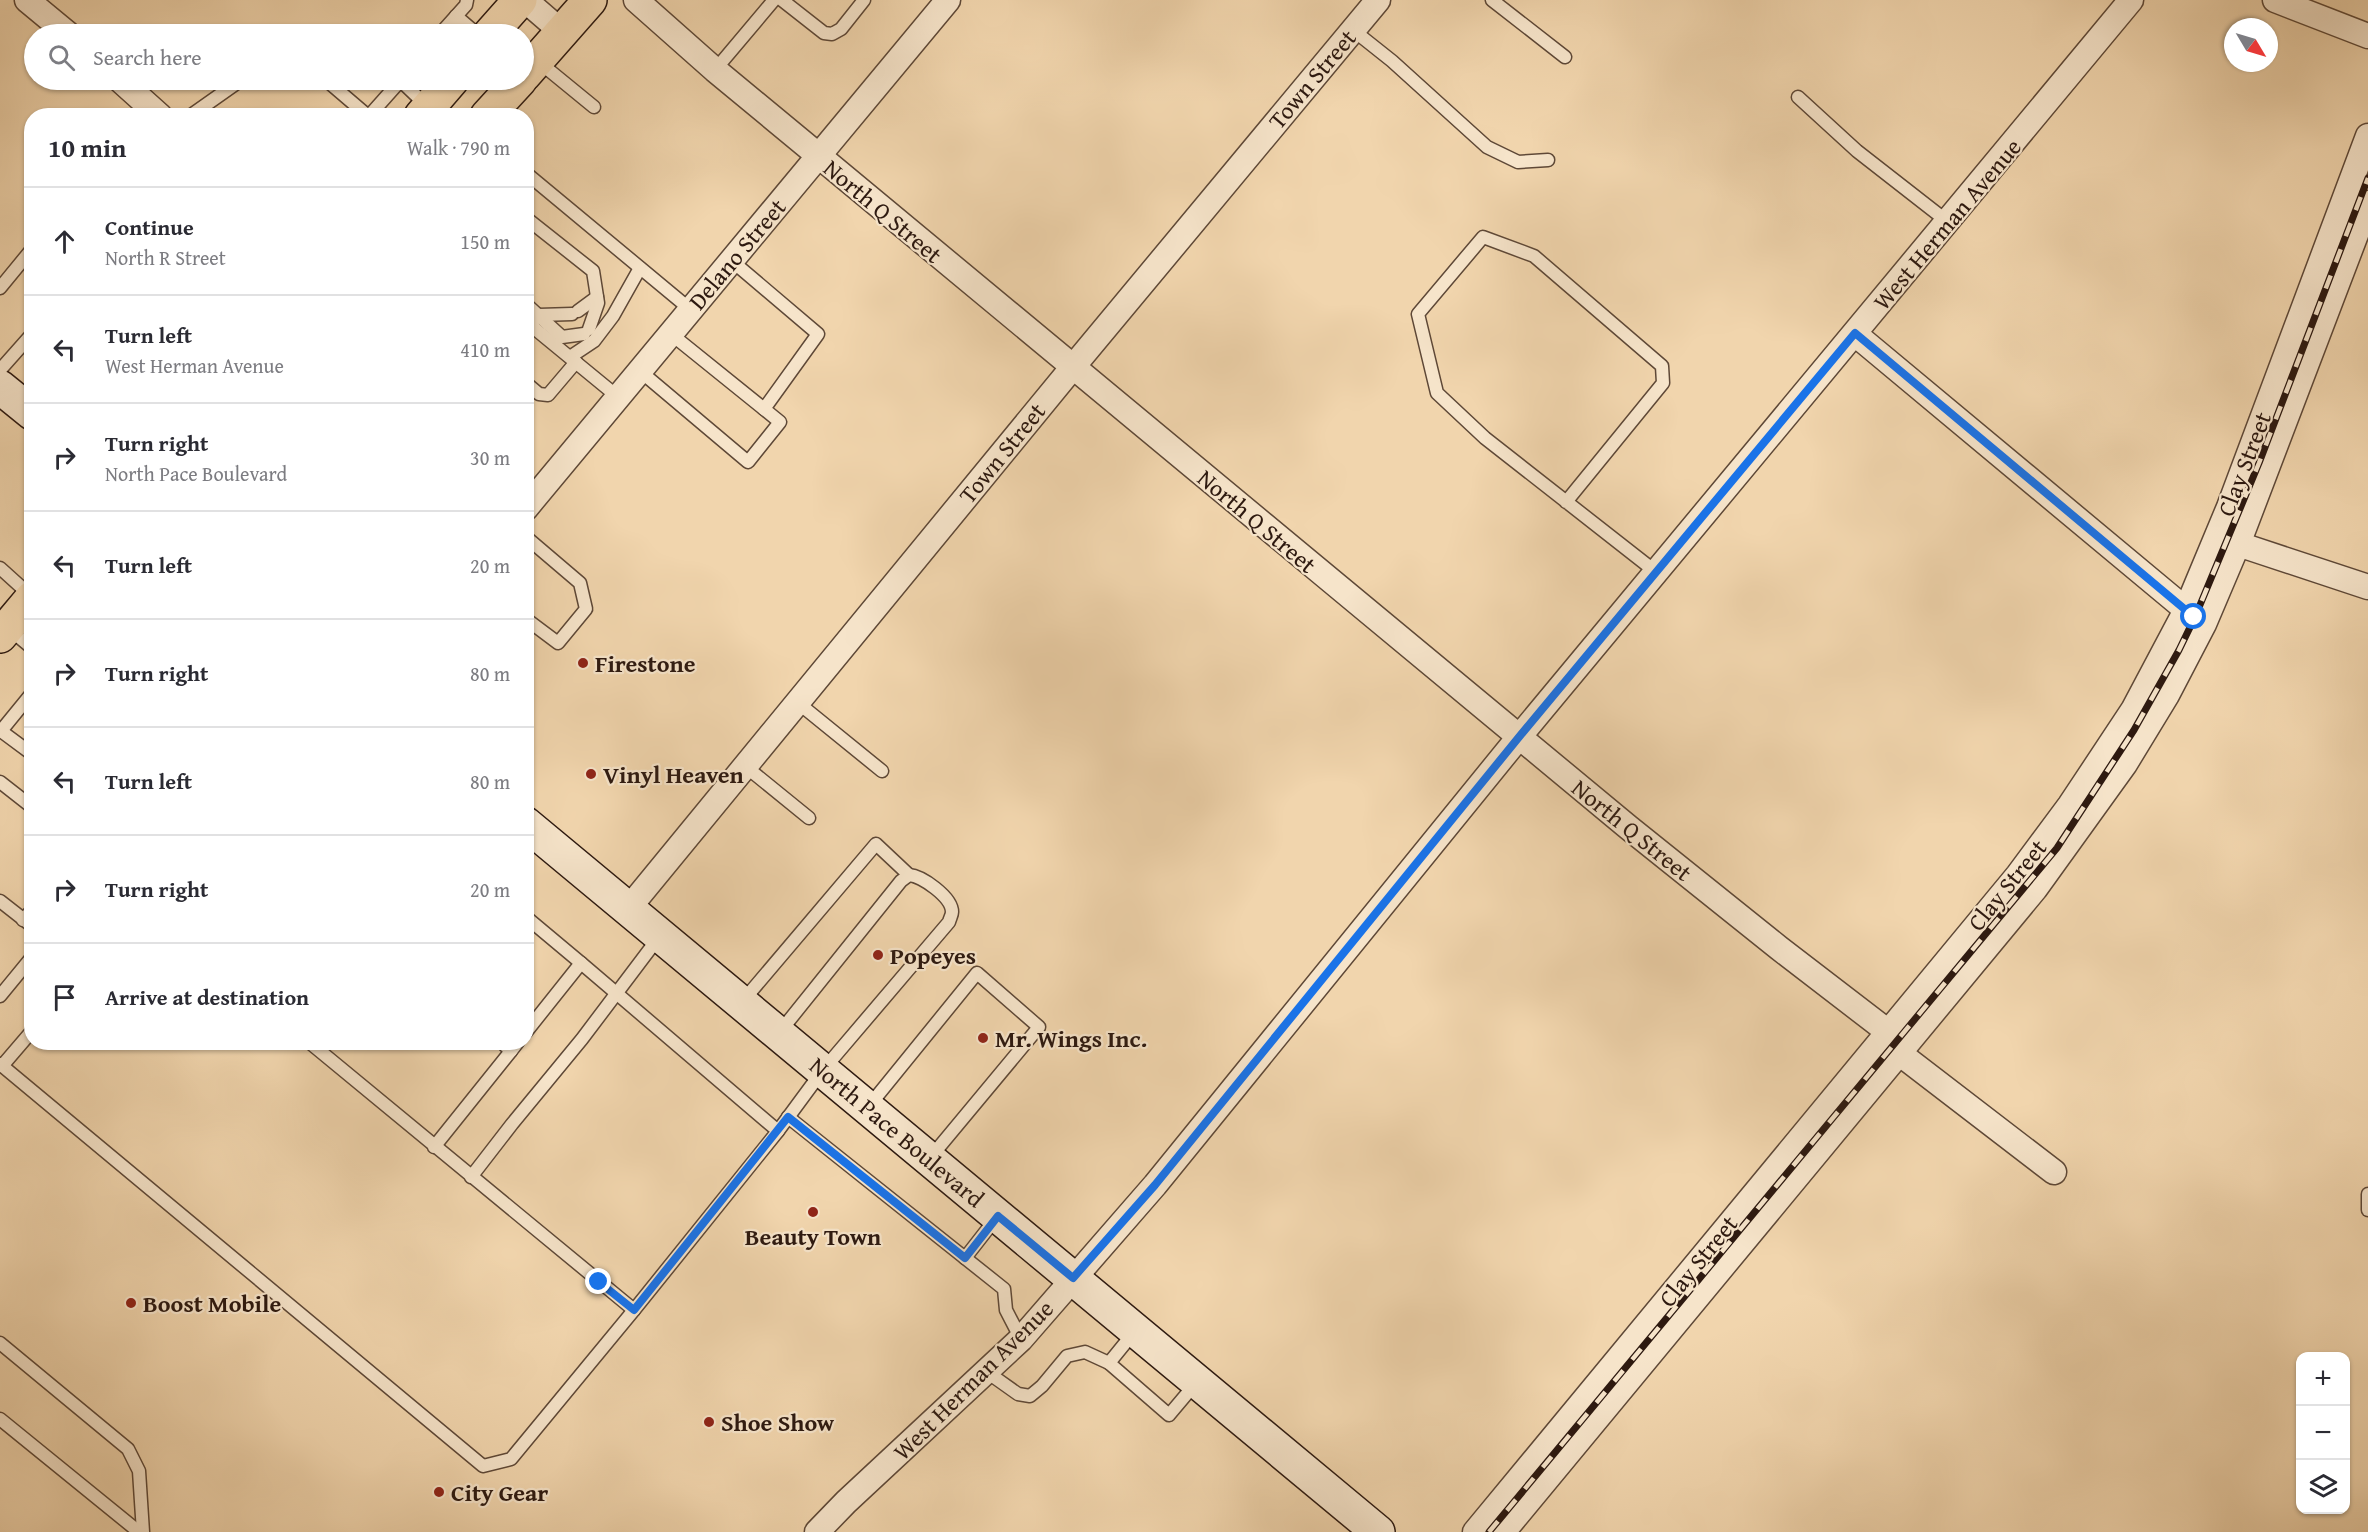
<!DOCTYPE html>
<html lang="en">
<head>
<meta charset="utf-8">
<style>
	body { margin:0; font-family:"Gentium Book Plus",serif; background:#f2f2f3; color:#2b2b33 }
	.controls { position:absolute; right:18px; bottom:18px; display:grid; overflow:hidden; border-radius:12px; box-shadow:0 2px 4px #0004 }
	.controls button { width:54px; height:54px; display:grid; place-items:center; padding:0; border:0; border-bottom:2px solid #e1e1e2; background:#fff; color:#2b2b33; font:30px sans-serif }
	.compass { position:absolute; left:2224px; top:18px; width:54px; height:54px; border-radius:50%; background:#fff; box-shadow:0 2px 4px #0004; rotate:128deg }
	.stop { position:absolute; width:18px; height:18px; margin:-14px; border:4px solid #1a73e8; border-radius:50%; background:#fff }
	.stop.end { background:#1a73e8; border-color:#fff; box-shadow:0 2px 6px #0008 }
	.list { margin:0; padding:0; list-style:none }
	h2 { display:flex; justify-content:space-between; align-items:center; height:78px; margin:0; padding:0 24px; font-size:26px }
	h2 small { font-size:20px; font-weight:400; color:#7c7c81 }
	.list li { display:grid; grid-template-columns:39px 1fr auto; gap:18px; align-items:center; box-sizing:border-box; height:108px; padding:0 24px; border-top:2px solid #e1e1e2 }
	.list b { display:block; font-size:22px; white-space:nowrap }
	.list p { margin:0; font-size:20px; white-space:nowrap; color:#7c7c81 }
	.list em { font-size:20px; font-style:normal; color:#7c7c81 }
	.icon { flex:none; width:33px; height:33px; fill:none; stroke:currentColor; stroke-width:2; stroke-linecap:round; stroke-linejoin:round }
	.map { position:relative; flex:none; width:2368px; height:1532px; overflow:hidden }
	.search { position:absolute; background:#fff; box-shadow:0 2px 4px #0004; left:24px; top:24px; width:510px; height:66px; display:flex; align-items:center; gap:15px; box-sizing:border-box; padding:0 21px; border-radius:33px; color:#7c7c81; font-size:22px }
	.panel { position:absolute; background:#fff; box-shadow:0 2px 4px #0004; left:24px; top:108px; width:510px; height:942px; border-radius:24px }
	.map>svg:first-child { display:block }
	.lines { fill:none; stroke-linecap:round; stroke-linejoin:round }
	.lane-casing { stroke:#5e4837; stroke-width:15 }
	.street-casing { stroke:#5e4837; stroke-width:27 }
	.secondary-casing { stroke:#2d1910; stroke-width:36 }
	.primary-casing { stroke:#2d1910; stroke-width:36 }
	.lane { stroke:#f6e4ca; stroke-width:12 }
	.street { stroke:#f6e4ca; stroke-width:24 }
	.secondary { stroke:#f6e4ca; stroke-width:33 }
	.primary { stroke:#f1d5ad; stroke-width:33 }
	.rail-casing { stroke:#2d1910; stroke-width:7 }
	.rail { stroke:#f6e4ca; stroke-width:4.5; stroke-dasharray:14; stroke-linecap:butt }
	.route { stroke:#1a73e8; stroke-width:8 }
	.poi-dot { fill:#8f2418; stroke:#f6e4ca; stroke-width:2 }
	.labels { text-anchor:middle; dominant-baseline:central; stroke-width:4.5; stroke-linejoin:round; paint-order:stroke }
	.street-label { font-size:24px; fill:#2d1910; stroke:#f6e4ca }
	.poi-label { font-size:24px; font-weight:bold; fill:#2d1910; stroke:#f6e4ca; text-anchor:start }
</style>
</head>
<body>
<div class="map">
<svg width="2368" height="1532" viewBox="0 0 2368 1532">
	<rect width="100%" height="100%" fill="#f1d5ad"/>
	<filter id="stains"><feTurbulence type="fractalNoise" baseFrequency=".00333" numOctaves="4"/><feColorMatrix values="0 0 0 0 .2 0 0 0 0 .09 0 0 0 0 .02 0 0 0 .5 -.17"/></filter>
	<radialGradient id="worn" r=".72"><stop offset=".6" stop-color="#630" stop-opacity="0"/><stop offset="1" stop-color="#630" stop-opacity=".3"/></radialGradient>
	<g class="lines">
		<g class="lane-casing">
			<g id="lane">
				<path d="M782 0 824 33 832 34 841 29 864 0"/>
				<path d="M1492 0 1565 57"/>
				<path d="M456 16 477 34"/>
				<path d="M1353 30 1392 61 1487 147 1518 162 1548 160"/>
				<path d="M440 34 466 5 467 0"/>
				<path d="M539 62 594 107"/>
				<path d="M715 70 774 0"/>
				<path d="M326 80 368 116"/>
				<path d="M400 80 427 106"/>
				<path d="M1798 97 1857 151 1948 222"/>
				<path d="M190 116 241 80"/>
				<path d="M369 116 401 80"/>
				<path d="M526 173 691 310"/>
				<path d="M526 218 593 271 598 303 589 329"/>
				<path d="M0 288 32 249"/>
				<path d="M527 305 534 328 618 397"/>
				<path d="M527 305 562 337 584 334"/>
				<path d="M578 311 597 297"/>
				<path d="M539 315 572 314"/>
				<path d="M671 334 764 409"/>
				<path d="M570 357 594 341 613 316 640 268"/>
				<path d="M0 370 32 334"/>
				<path d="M640 371 748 462 780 422 764 409 818 334 732 261"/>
				<path d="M526 383 539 394 548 395 576 362"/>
				<path d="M1566 502 1663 383 1662 366 1534 256 1483 237 1418 314 1437 393 1485 438 1656 572"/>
				<path d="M526 537 580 583 586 609 558 643 526 619"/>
				<path d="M0 568 31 596"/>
				<path d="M8 628 32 648"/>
				<path d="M32 693 1 731 32 754"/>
				<path d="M797 702 882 771"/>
				<path d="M745 766 809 818"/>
				<path d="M0 782 32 807"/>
				<path d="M0 901 32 926"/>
				<path d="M526 917 581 963"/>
				<path d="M23 920 32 910"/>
				<path d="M0 996 32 957"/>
				<path d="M742 1002 876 844 909 875"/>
				<path d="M309 1042 634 1310"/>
				<path d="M501 1042 511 1051 518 1042"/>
				<path d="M0 1064 483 1466 511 1459 634 1310 778 1131 581 963 526 1032"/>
				<path d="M2 1066 32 1031"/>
				<path d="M869 1106 977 973 1039 1027 930 1158"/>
				<path d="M788 1117 1004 1289 1006 1310 1021 1339"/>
				<path d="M778 1131 823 1070 949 922C950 918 952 915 952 912 952 897 922 876 909 875L901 881 779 1033"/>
				<path d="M434 1147 511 1051"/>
				<path d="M471 1177 512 1124 582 1039 659 937"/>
				<path d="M2368 1194V1210"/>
				<path d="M965 1258 997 1217"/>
				<path d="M1135 1331 1109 1363 1169 1415 1196 1383"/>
				<path d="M0 1343 128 1449 139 1471 143 1532"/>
				<path d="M987 1372 1018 1394 1030 1396 1042 1386 1067 1356 1085 1352 1109 1363"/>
				<path d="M0 1419 139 1532"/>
			</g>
		</g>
		<g class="street-casing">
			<g id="street">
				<path d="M27 0 68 34"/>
				<path d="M525 0 562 32"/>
				<path d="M636 0 715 70 819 156 1628 827 1779 948 1887 1031"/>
				<path d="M2275 0 2368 36"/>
				<path d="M120 80 160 116"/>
				<path d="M1855 334 2196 618"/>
				<path d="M526 508 948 0"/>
				<path d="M2238 544 2368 587"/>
				<path d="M628 909 1072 368 1378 0"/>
				<path d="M1899 1053 2054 1172"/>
				<path d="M817 1532 846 1502 1021 1339 1155 1185 1519 737 2131 0"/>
				<path d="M1475 1532 2018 875 2070 805 2133 710 2186 610 2229 507 2368 136"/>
				<path d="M1503 1532 2035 889 2125 764 2167 695 2204 624 2238 544 2368 203"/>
			</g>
		</g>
		<g class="secondary-casing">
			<g id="secondary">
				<path d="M0 387 32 413"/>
				<path d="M526 824 1378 1532"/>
			</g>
		</g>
		<g class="primary-casing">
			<g id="primary">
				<path d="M490 34 520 0"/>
				<path d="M524 75 590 0"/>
				<path d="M421 116 452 80"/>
				<path d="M487 116 520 80"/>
				<path d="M0 636 32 598"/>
			</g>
		</g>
		<use href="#lane" class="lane"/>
		<use href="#street" class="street"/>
		<use href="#secondary" class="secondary"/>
		<use href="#primary" class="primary"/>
		<g class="rail-casing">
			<path id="rail" d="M1489 1532 2057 848 2134 730 2179 650 2195 617 2259 463 2368 178"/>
		</g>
		<use href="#rail" class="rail"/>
	</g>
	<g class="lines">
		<path class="route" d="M599 1282 634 1310 788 1117 965 1258 998 1216 1073 1278 1155 1185 1519 737 1855 333 2194 617"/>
	</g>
	<g class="poi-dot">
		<circle cx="583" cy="663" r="6"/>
		<circle cx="591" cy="774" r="6"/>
		<circle cx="878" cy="955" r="6"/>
		<circle cx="983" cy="1038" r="6"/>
		<circle cx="813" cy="1212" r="6"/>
		<circle cx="131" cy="1303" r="6"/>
		<circle cx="709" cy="1422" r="6"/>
		<circle cx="439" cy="1492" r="6"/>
	</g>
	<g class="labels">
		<g class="street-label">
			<text transform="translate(1312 79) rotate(-50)">Town Street</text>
			<text transform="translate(883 211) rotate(40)">North Q Street</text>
			<text transform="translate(1947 224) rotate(-50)">West Herman Avenue</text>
			<text transform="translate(737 254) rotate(-50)">Delano Street</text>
			<text transform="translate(1002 453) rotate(-51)">Town Street</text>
			<text transform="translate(2244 464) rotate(-69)">Clay Street</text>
			<text transform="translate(1257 521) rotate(40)">North Q Street</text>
			<text transform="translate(1632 830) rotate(39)">North Q Street</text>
			<text transform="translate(2007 885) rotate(-51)">Clay Street</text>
			<text transform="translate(897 1132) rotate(40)">North Pace Boulevard</text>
			<text transform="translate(1698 1261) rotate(-51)">Clay Street</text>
			<text transform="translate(973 1380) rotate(-45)">West Herman Avenue</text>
		</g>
		<g class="poi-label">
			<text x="595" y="663">Firestone</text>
			<text x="603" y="774">Vinyl Heaven</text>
			<text x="890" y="955">Popeyes</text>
			<text x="995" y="1038">Mr. Wings Inc.</text>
			<text x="813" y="1236" text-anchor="middle">Beauty Town</text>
			<text x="143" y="1303">Boost Mobile</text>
			<text x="721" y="1422">Shoe Show</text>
			<text x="451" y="1492">City Gear</text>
		</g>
	</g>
	<rect width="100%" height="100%" filter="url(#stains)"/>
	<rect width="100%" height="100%" fill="url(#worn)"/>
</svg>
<div class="controls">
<button>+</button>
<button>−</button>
<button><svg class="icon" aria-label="layers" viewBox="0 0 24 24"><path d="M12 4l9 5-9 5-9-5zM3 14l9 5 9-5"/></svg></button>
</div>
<svg class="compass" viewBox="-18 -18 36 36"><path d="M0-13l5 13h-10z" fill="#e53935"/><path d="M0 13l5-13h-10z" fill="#7c7c81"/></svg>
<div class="stop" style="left:2194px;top:617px"></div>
<div class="stop end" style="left:599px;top:1282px"></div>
<div class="search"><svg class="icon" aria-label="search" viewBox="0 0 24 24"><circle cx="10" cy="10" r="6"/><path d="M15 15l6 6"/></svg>Search here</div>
<section class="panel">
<h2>10 min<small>Walk · 790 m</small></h2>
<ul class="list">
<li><svg class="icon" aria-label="ahead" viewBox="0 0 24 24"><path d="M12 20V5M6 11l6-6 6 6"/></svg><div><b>Continue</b><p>North R Street</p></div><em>150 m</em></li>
<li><svg class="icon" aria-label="left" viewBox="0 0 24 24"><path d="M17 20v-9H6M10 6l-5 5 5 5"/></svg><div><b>Turn left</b><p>West Herman Avenue</p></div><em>410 m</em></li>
<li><svg class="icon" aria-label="right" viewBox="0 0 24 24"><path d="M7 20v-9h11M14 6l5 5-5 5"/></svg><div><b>Turn right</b><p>North Pace Boulevard</p></div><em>30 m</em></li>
<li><svg class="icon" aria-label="left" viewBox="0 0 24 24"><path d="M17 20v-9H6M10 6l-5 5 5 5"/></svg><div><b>Turn left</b></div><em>20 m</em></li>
<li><svg class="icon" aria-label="right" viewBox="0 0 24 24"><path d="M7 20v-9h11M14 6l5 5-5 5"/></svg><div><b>Turn right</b></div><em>80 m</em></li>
<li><svg class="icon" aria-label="left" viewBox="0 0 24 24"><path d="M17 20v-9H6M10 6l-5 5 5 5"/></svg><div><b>Turn left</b></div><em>80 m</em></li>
<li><svg class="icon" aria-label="right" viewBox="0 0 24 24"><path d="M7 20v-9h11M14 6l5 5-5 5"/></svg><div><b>Turn right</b></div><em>20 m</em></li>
<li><svg class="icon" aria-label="arrive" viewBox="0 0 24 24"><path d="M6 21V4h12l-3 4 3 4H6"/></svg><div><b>Arrive at destination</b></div></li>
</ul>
</section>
</div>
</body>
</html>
